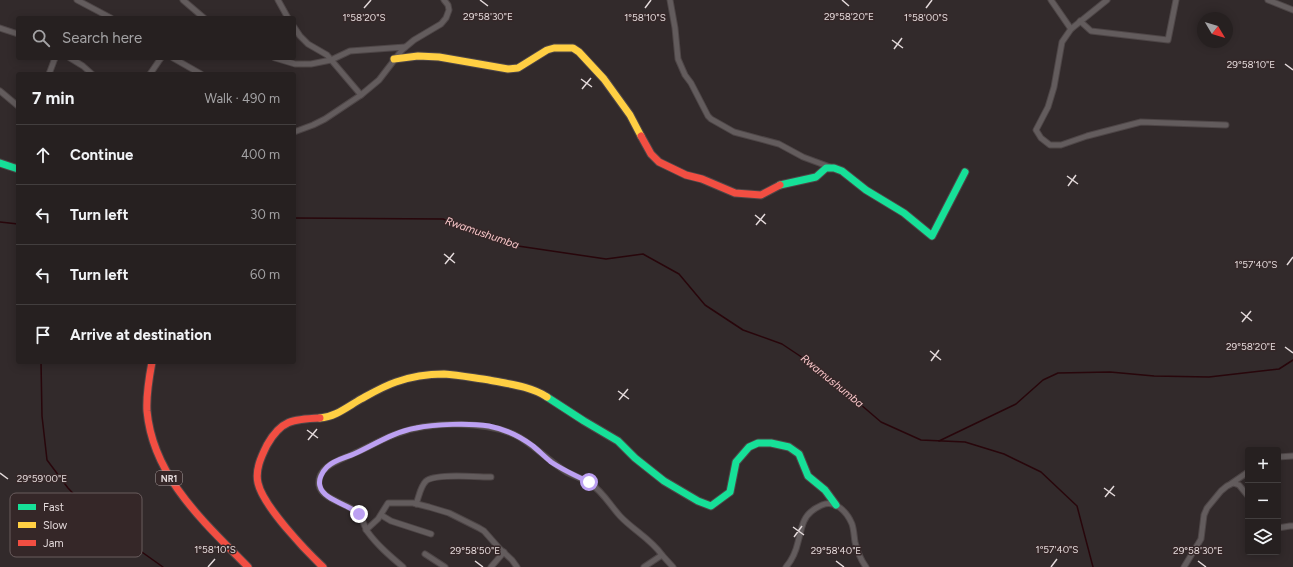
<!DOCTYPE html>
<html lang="en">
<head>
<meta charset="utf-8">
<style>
	body { margin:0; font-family:Figtree,sans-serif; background:#322d2d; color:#f1f3f6 }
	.controls { position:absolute; right:12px; bottom:12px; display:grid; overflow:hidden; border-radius:4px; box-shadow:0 2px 10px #0003 }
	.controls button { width:36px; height:36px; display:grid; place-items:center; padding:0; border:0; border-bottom:1px solid #423e3e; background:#262020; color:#f1f3f6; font:20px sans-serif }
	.compass { position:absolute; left:1197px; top:12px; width:36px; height:36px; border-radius:50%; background:#262020; box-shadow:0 2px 10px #0003; rotate:128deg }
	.stop { position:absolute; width:12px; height:12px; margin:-9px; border:3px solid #bca0f2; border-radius:50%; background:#fff }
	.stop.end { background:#bca0f2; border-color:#fff; box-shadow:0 1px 4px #0008 }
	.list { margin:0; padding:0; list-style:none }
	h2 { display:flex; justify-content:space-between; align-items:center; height:52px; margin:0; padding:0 16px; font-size:17px }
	h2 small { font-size:13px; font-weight:400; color:#a4a3a5 }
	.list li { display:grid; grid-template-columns:26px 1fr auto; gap:12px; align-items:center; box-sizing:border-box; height:60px; padding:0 16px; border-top:1px solid #423e3e }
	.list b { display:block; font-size:15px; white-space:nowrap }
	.list em { font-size:13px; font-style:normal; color:#a4a3a5 }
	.icon { flex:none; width:22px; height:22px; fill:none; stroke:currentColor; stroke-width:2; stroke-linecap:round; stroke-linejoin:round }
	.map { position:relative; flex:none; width:1293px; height:567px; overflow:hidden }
	.search { position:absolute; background:#262020; box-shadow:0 2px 10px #0003; left:16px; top:16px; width:280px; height:44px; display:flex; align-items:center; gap:10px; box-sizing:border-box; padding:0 14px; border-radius:4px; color:#a4a3a5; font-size:15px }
	.panel { position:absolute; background:#262020; box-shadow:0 2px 10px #0003; left:16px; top:72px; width:280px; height:292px; border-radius:4px }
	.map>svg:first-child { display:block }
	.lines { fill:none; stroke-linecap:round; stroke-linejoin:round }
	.stream { stroke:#28060b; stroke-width:1.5 }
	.street-casing { stroke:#4e4647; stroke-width:7 }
	.fast-casing { stroke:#4e4647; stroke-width:9 }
	.slow-casing { stroke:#4e4647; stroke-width:9 }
	.jam-casing { stroke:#4e4647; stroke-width:9 }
	.street { stroke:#635c5d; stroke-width:5 }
	.fast { stroke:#16e098; stroke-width:7 }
	.slow { stroke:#ffcf43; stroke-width:7 }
	.jam { stroke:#f24e42; stroke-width:7 }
	.route { stroke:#bca0f2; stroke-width:5 }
	.ticks { fill:none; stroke:#e3d9da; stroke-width:1.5 }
	.labels { text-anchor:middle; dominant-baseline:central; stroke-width:3; stroke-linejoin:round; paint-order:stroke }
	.shield { fill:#352728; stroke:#afa4a5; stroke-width:1 }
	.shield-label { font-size:9px; font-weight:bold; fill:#e3d9da }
	.water-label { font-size:11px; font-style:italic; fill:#f8c6c9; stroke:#352728 }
	.key { fill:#352728; stroke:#695c5d; stroke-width:1 }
	.key-label { font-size:11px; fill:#e3d9da }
	.ticks-label { font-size:10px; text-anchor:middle; fill:#e3d9da; stroke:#352728; stroke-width:3; stroke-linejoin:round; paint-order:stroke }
</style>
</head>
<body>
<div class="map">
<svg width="1293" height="567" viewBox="0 0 1293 567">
	<rect width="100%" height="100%" fill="#322a2b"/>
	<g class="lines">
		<g class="stream">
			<path d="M294 218 443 219 518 246 606 259 643 254 679 274 705 305 743 330 782 344 818 368 881 422 921 440 965 442 1004 454 1041 472 1077 506 1093 567"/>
			<path d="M0 222 18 224"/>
			<path d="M41 362 42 416 47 460 68 488 101 523 163 567"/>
			<path d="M939 441 1016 404 1043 380 1058 373 1110 372 1154 376 1209 377 1279 369 1293 360"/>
		</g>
		<g class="street-casing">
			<g id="street">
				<path d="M77 0 111 18"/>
				<path d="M183 0 204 18"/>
				<path d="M278 0 288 18"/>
				<path d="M670 0 675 28 678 59 685 75 691 83 708 116 711 119 734 132 779 144 803 157 830 167"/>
				<path d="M1051 0 1071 29"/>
				<path d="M1107 0 1071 29 1062 42 1054 87 1048 107 1036 130 1041 138 1050 145H1061L1087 136 1141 122 1226 125"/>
				<path d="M1268 0 1293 10"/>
				<path d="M1080 21 1091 31 1168 40 1176 0"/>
				<path d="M294 27 300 36 308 44 327 55 361 95"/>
				<path d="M0 28 18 34"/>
				<path d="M70 58 83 66 92 74"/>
				<path d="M173 58 201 74"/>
				<path d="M275 58 295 64H311L331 60 350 51 405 47"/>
				<path d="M49 74 55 58"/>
				<path d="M150 74 161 58"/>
				<path d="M0 91 18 106"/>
				<path d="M294 132 313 125 325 119 361 95 379 80 402 50 414 40 441 24 446 18 449 10 448 5 444 0"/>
				<path d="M1278 457 1293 456"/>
				<path d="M1232 483 1248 472"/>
				<path d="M416 504C419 497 420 487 426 481 435 473 478 477 491 477"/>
				<path d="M381 515 391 521 431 534"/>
				<path d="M1278 528 1290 526H1293"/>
				<path d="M366 530 378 519 388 503H413L429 507 449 513 479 528 484 531 499 548 512 560 517 567"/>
				<path d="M425 554 445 567"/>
				<path d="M662 555 673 567"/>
				<path d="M403 567C390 556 377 545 367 531 364 525 362 517 357 512 348 504 321 499 319 485 317 465 342 460 355 453 369 447 382 439 396 434 429 421 488 420 519 437 536 447 549 461 565 471 573 476 582 478 590 483 603 492 610 505 620 516 633 530 651 539 662 555L644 567"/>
				<path d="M491 567 504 552"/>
				<path d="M786 567C792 560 796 551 798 542 800 535 801 528 804 521 807 514 815 508 822 505 835 499 847 512 852 524 854 530 854 536 855 542 857 550 861 560 866 567"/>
				<path d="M1184 567 1201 539 1204 515 1207 508 1221 491 1227 486 1233 483 1239 485 1248 496"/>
			</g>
		</g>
		<g class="fast-casing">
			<g id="fast">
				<path d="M0 163 18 169"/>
				<path d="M780 185 816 177 826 168H834L842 171 866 190 904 213 932 236 965 172"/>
				<path d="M547 397 584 421 618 441 635 458 664 481 698 501 711 506 730 492 736 462 749 447 758 443H771L789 447 799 454 808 476 825 490 836 505"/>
			</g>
		</g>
		<g class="slow-casing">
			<g id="slow">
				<path d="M394 59 418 56 439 57 508 69 518 68 547 50 554 48H573L579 52 604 79 630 115 641 136"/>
				<path d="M320 418C335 417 347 407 361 399 372 393 384 386 396 382 410 377 429 374 444 374 459 375 474 378 489 380 508 384 530 386 547 397"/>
			</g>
		</g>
		<g class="jam-casing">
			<g id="jam">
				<path d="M641 136 651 154 659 162 686 175 702 179 735 193 761 195 780 185"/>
				<path d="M152 362C149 378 146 395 147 411 153 477 204 522 248 567"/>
				<path d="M320 418C293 419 281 420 267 445 261 457 255 470 258 483 263 506 306 551 323 567"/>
			</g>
		</g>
		<use href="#street" class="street"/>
		<use href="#fast" class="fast"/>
		<use href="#slow" class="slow"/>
		<use href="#jam" class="jam"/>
	</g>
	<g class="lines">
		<path class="route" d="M359 514C350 505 323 500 320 486 318 480 322 472 327 467 334 460 345 458 354 454 374 445 393 432 416 428 435 424 470 423 489 426 504 429 521 437 533 446 539 451 545 457 551 462 563 470 576 476 589 482"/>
	</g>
	<path class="ticks" d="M480 0 488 6M842 0 849 6M364 8 371 0M645 8 651 0M926 8 932 0M892 40 903 48M894 49 902 38M1285 64 1293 70M581 79 592 87M582 89 591 78M1067 176 1078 184M1068 186 1076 175M755 215 766 224M756 225 765 214M444 254 455 263M445 264 454 253M1287 265 1293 257M1241 312 1252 321M1242 322 1251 311M1285 347 1293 353M930 351 941 360M931 361 939 350M618 391 629 399M619 400 628 389M307 430 318 438M308 440 317 429M0 473 8 479M1104 488 1115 496M1105 497 1114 486M793 527 804 535M794 537 802 526M475 561 483 567M836 561 844 567M1198 561 1206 567M208 567 215 559M1051 567 1057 559"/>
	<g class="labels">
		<rect class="shield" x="156" y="471" width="26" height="14" rx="3"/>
		<g class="shield-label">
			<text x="169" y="478">NR1</text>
		</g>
		<g class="water-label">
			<text transform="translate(482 233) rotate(19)">Rwamushumba</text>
			<text transform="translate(832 381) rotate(39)">Rwamushumba</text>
		</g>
	</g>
	<rect x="10" y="493" width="132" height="64" rx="6" class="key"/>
	<rect x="18" y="504" width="18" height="6" fill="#16e098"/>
	<rect x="18" y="522" width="18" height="6" fill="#ffcf43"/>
	<rect x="18" y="540" width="18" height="6" fill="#f24e42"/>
	<g class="key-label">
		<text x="43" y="511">Fast</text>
		<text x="43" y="529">Slow</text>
		<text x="43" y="547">Jam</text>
	</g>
	<g class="ticks-label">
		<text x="488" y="20">29°58'30"E</text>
		<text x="849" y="20">29°58'20"E</text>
		<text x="645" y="21">1°58'10"S</text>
		<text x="926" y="21">1°58'00"S</text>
		<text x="364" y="21">1°58'20"S</text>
		<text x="1251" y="68">29°58'10"E</text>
		<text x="1256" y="268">1°57'40"S</text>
		<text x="1251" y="350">29°58'20"E</text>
		<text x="42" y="482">29°59'00"E</text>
		<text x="215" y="553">1°58'10"S</text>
		<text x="1057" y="553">1°57'40"S</text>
		<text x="475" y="554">29°58'50"E</text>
		<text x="836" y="554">29°58'40"E</text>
		<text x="1198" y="554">29°58'30"E</text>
	</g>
</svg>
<div class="controls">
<button>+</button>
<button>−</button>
<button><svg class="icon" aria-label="layers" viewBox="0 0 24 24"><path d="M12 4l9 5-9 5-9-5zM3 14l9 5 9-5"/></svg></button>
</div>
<svg class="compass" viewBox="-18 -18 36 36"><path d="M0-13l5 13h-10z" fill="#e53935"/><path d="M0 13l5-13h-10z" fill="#a4a3a5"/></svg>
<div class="stop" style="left:589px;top:482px"></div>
<div class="stop end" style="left:359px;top:514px"></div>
<div class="search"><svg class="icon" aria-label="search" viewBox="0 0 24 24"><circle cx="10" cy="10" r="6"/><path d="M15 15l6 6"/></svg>Search here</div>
<section class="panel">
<h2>7 min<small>Walk · 490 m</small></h2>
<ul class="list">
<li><svg class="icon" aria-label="ahead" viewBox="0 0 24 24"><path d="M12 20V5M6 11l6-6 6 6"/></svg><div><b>Continue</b></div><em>400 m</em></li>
<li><svg class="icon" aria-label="left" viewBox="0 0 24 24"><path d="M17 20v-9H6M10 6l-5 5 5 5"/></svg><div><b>Turn left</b></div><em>30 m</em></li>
<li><svg class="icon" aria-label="left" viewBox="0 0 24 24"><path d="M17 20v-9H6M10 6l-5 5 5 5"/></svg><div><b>Turn left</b></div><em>60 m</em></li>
<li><svg class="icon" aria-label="arrive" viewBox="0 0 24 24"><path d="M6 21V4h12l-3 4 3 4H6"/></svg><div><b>Arrive at destination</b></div></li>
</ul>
</section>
</div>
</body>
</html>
